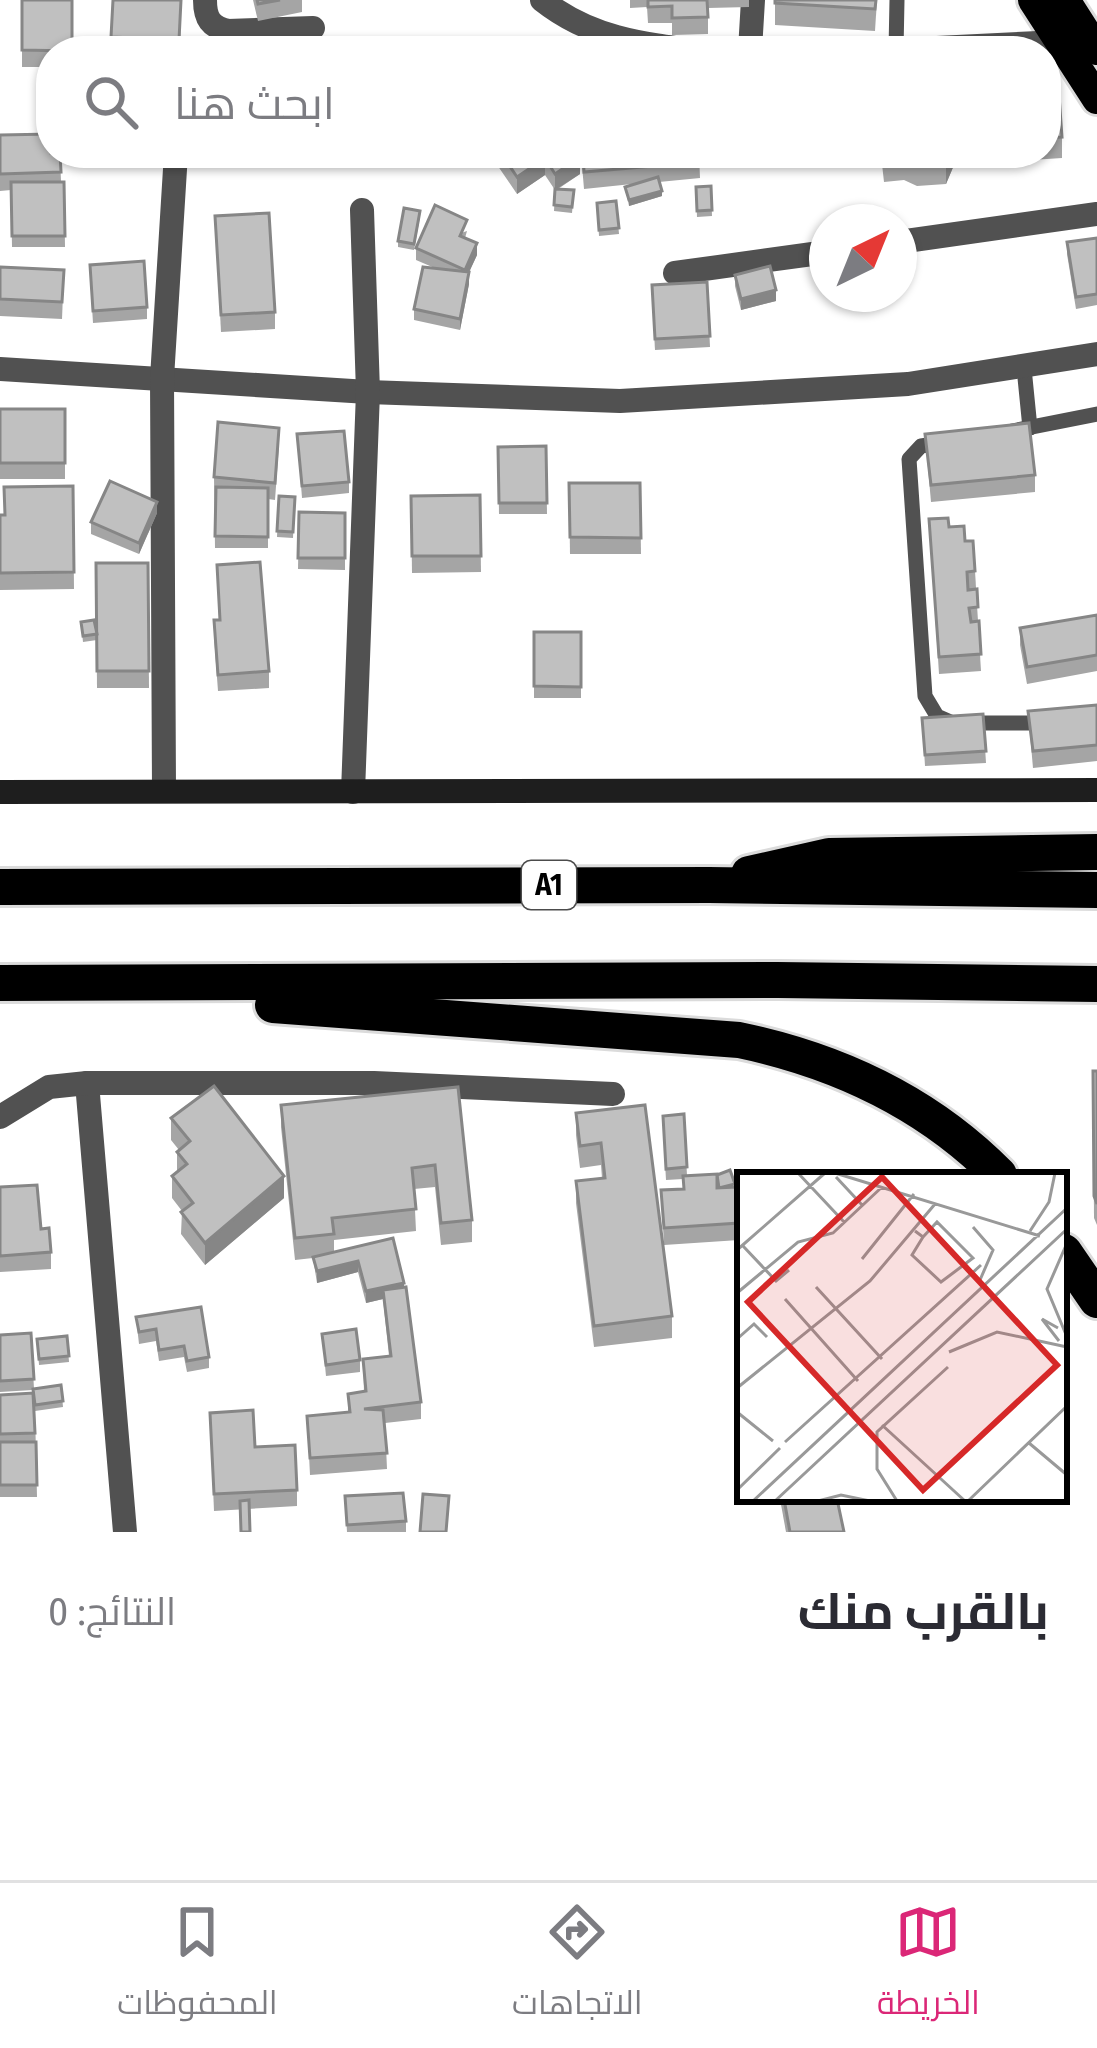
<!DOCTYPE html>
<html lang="ar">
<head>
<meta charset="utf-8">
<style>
	body { margin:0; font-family:"Fira Sans Condensed",Cairo,sans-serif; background:#f2f2f3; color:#2b2b33; direction:rtl }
	.compass { position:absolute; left:809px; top:204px; width:108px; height:108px; border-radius:50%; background:#fff; box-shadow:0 3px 9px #0004; rotate:43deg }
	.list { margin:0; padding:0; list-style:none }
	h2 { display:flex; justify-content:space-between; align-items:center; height:156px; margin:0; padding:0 48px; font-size:51px }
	h2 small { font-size:39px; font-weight:400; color:#7c7c81 }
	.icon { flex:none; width:66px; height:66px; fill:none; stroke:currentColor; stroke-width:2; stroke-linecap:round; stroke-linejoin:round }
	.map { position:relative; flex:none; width:1097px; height:1532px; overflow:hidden; direction:ltr }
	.search { position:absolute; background:#fff; box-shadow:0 3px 9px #0004; left:36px; right:36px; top:36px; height:132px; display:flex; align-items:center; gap:30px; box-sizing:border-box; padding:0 42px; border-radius:48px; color:#7c7c81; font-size:45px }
	.sheet { height:348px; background:#fff }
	nav { display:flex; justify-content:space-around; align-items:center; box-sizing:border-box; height:168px; border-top:3px solid #e1e1e2; background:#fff; font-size:33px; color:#7c7c81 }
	nav a { display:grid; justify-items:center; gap:6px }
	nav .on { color:#db2777 }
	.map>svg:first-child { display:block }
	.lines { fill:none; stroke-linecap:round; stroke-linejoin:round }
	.primary-casing { stroke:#dbdbdb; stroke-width:36 }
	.highway-casing { stroke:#dbdbdb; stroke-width:42 }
	.lane { stroke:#515151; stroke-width:15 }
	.street { stroke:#515151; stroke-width:24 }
	.secondary { stroke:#1e1e1e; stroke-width:24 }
	.primary { stroke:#000; stroke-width:30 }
	.highway { stroke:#000; stroke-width:36 }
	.wall { fill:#a5a5a5 }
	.shaded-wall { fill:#868686 }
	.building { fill:#c0c0c0; stroke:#868686; stroke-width:3 }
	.labels { text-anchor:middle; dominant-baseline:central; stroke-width:9; stroke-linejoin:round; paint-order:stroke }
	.shield { fill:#fff; stroke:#4c4c4c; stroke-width:3 }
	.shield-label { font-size:30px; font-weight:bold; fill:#000 }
	.inset-road { fill:none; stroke:#999; stroke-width:3 }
	.view { fill:#d62828; fill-opacity:0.15; stroke:#d62828; stroke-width:6 }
	.inset-edge { fill:none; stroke:#000; stroke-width:6 }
</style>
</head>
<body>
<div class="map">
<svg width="1097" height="1532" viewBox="0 0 1097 1532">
	<rect width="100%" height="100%" fill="#fff"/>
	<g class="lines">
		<g class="primary-casing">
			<g id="primary">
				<path d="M1033 0 1097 99"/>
				<path d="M1065 0 1097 50"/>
			</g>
		</g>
		<g class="highway-casing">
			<g id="highway">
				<path d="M749 874 829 856 1097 852"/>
				<path d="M0 887 709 885 1097 890"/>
				<path d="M0 983 778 980 1097 984"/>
				<path d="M273 1005 739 1040C839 1061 927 1102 999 1175"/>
				<path d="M1064 1252 1097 1300"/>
			</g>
		</g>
		<g class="lane">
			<path d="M896 50 897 0"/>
			<path d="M1024 368 1030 428"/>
			<path d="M1012 431 1097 414"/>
			<path d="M941 443 921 446 909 459 925 696 937 716 953 723H1044"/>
		</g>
		<g class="street">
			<path d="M205 0C205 19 211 27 228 31L313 28"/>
			<path d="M542 0C590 38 641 44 700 51"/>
			<path d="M750 50 753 0"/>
			<path d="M708 51 896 50 1059 42"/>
			<path d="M899 242 1097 214"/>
			<path d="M675 273 827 252"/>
			<path d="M0 369 368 392 620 401 908 384 1097 354"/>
			<path d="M164 790 162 378 176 153"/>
			<path d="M353 792 368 392 362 210"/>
			<path d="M87 1083 125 1532"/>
			<path d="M0 1117 49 1087 87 1083H374L613 1094"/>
		</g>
		<path class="secondary" d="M0 792 1097 790"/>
		<use href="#primary" class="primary"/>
		<use href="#highway" class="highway"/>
	</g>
	<g class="wall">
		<path d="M22 0 51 51V67H22Z"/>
		<path d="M113 0H181L180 51H111Z"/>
		<path d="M253 0H302V12L258 21Z"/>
		<path d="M630 0H749V7L708 8V34L672 35V23H648L647 7 630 8Z"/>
		<path d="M775 0H877L875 31 775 25Z"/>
		<path d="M1046 79 1062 137V158L954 165 946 184 917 186 904 180 884 182 882 164 848 166 828 157 811 158 800 153H1046Z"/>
		<path d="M0 135 60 153 61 182H64L65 247H12L11 190 0 191Z"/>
		<path d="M489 153H578L580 174 558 189 574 190 572 213 554 211 555 190 545 175 517 194Z"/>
		<path d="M581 153H699L700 178 659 182 662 196 629 206 625 187 632 184 584 189Z"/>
		<path d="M701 153H798L795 160 702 166Z"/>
		<path d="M711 186 712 216 697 217 696 187Z"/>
		<path d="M616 201 619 234 599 236 597 203Z"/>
		<path d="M215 216 275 312V329L221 332Z"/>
		<path d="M420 217 414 250 398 247V241Z"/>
		<path d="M467 231 465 238 477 255 469 272V284L460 330 414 320V309L437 269 416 260V248Z"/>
		<path d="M1097 238V305L1076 309 1067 254V242Z"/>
		<path d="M0 267 64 270 62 319 0 316Z"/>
		<path d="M735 275 776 301 741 310 735 286Z"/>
		<path d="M90 277 147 307V319L93 323Z"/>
		<path d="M707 282 710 347 655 350 652 297Z"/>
		<rect x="0" y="409" width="65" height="70"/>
		<path d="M297 434 349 482V493L302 498Z"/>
		<path d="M925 434 1035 475V492L931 502Z"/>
		<path d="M279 445 275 500 268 499V548H215L214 477Z"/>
		<path d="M546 446 547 514H499L498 447Z"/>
		<path d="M569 483H640L641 554H570Z"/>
		<path d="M73 486 74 589 0 590V515H4Z"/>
		<path d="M480 495 481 572 412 573 411 496Z"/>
		<path d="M279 496 295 497 293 538 277 537Z"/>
		<path d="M299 512 345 513V570L298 569Z"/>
		<path d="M157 513 139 554 91 534V522Z"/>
		<path d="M929 519 949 527 965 541 975 571 981 671 939 674Z"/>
		<path d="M96 563H148L149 688H97Z"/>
		<path d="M217 565 269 671V688L218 691 214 637V620H219Z"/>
		<path d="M1097 615V671L1027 684 1020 645V628Z"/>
		<path d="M94 620 97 640 83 642 81 622Z"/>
		<rect x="534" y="632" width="47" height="66"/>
		<path d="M1097 705V761L1033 768 1028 711Z"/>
		<path d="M983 714 986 763 925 766 922 718Z"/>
		<path d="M1093 1071H1097V1225L1094 1218Z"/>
		<path d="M458 1087 472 1220V1242L441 1245 435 1187 414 1189 416 1231 334 1240V1252L404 1287 421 1402V1419L385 1423 387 1469 310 1475 307 1416 348 1412V1394L364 1392 363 1359 389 1356 383 1299 366 1303 358 1272 317 1283 313 1258 295 1260 281 1127V1105Z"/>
		<path d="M645 1105 672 1316V1338L594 1347 576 1203V1181L602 1178 601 1165 580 1168 576 1135V1113Z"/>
		<path d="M684 1114 687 1176 735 1187 739 1240 664 1245 661 1190 683 1189V1179L666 1180 663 1127Z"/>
		<path d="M171 1118 284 1198 205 1265 181 1234 182 1211 172 1198V1176L177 1172V1152L179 1150 171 1140Z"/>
		<path d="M0 1187 41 1229 51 1252V1269L0 1272Z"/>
		<path d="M136 1317 209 1357V1368L187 1372 184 1357 159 1361 156 1341 139 1344Z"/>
		<path d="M31 1333 34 1389 61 1385 63 1407 35 1411 37 1497H0V1395L33 1393V1390L0 1392V1335Z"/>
		<path d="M322 1334 360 1360V1372L326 1376Z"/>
		<path d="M67 1336 69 1362 39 1365 37 1339Z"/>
		<path d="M210 1413 255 1447 297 1490V1506L214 1511Z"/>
		<path d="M345 1496 406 1521V1532H347Z"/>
		<path d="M780 1499H837L844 1532H786Z"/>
	</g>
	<g class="shaded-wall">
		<path d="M950 153H954V165L946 184V162Z"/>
		<path d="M580 157V174L555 190V174Z"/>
		<path d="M545 158V175L517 194V177Z"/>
		<path d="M662 191V196L629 206V200Z"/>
		<path d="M477 243V255L465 281V270Z"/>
		<path d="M469 272V284L460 330V319Z"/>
		<path d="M776 290V301L741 310V299Z"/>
		<path d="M157 502V513L139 554V543Z"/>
		<path d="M284 1176V1198L205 1265V1243Z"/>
		<path d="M358 1261V1272L317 1283V1271Z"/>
		<path d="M404 1283V1294L383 1290V1299L366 1303V1291Z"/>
	</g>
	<g class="building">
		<path d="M22 0H72V51L22 50Z"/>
		<path d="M113 0H181L179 40 111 37Z"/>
		<path d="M257 0H280L258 4Z"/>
		<path d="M648 0H707L708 17 672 18V6L648 7Z"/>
		<path d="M775 0H876L875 9 775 3Z"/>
		<path d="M231 40 321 49V51H230Z"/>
		<path d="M1051 78 1058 81 1062 137 1046 138V79Z"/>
		<path d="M51 134V153H60L61 172 0 174V135Z"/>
		<path d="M501 153H578L580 157 555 174 545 158 517 177Z"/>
		<path d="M583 153H699L700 162 584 172Z"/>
		<path d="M883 153H950L946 162 917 164 904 158 884 160Z"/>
		<path d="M658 177 662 191 629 200 625 187Z"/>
		<path d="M11 182H64L65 236H12Z"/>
		<path d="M711 186 712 210 697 211 696 187Z"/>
		<path d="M555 189 574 190 572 207 554 205Z"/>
		<path d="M616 201 619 228 599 230 597 203Z"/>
		<path d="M435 205 467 220 460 236 477 243 465 270 416 248Z"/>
		<path d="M404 208 420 211 414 244 398 241Z"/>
		<path d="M269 213 275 312 221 315 215 216Z"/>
		<path d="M1097 238V294L1076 297 1067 242Z"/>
		<path d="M144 261 147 307 93 311 90 265Z"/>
		<path d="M770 266 776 290 741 299 735 275Z"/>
		<path d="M0 267 64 270 62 302 0 299Z"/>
		<path d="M423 267 469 272 460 319 414 309Z"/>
		<path d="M707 282 710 336 655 339 652 285Z"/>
		<rect x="0" y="409" width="65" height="54"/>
		<path d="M218 422 279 428 275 483 214 477Z"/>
		<path d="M1029 423 1035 475 931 485 925 434Z"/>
		<path d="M344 431 349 482 302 486 297 434Z"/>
		<path d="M546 446 547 503H499L498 447Z"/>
		<path d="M110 481 157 502 139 543 91 522Z"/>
		<path d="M569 483H640L641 538 570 537Z"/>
		<path d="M73 486 74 572 0 573V515H5L4 487Z"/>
		<path d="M216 487 268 488V537L215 536Z"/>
		<path d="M480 495 481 556H412L411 496Z"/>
		<path d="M279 496 295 497 293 532 277 531Z"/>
		<path d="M299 512 345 513V558H298Z"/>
		<path d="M948 518 949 527 964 526 965 541H973L975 571 967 572 968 590 977 589 978 607 969 608 971 622 979 621 981 654 939 657 929 519Z"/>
		<path d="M260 562 269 671 218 675 214 620H220L217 565Z"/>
		<path d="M96 563H148L149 671H97Z"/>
		<path d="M1097 615V655L1027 667 1020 628Z"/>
		<path d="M94 620 97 634 83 636 81 622Z"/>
		<path d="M534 632H581V687L534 686Z"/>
		<path d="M1097 705V745L1033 751 1028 711Z"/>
		<path d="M983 714 986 751 925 755 922 718Z"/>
		<path d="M1093 1071H1097V1204L1094 1196Z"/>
		<path d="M214 1086 284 1176 205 1243 181 1212 193 1203 172 1176 187 1164 177 1152 190 1141 171 1118Z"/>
		<path d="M458 1087 472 1220 441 1223 435 1165 412 1168 416 1209 332 1218 334 1234 295 1238 281 1105Z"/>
		<path d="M645 1105 672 1316 594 1326 576 1181 605 1178 601 1143 580 1146 576 1113Z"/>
		<path d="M684 1114 687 1167 666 1169 663 1116Z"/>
		<path d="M730 1170 735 1184 719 1188 717 1175Z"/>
		<path d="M717 1174V1188L737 1187 739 1223 664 1228 661 1190 684 1189 683 1176Z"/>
		<path d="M37 1185 41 1229 49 1228 51 1252 0 1256V1187Z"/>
		<path d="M393 1238 404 1283 366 1291 358 1261 317 1271 313 1257Z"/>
		<path d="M406 1287 421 1402 364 1409 383 1410 387 1453 310 1458 307 1416 350 1412 348 1394 366 1391 363 1359 391 1356 383 1290Z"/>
		<path d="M201 1307 209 1357 187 1361 184 1346 159 1350 156 1329 139 1332 136 1317Z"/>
		<path d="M356 1329 360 1360 326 1365 322 1334Z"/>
		<path d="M31 1333 34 1379 0 1381V1335Z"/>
		<path d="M67 1336 69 1356 39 1359 37 1339Z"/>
		<path d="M61 1385 63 1401 35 1405 33 1389Z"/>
		<path d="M33 1393 35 1433 0 1434V1395Z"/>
		<path d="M253 1410 255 1447 295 1445 297 1490 214 1494 210 1413Z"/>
		<path d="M0 1442H36L37 1485H0Z"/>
		<path d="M403 1493 406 1521 347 1525 345 1496Z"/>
		<path d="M423 1494 449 1496 446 1532H420Z"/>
		<path d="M784 1499H837L844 1532H790Z"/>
		<path d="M249 1500 250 1532H241L240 1501Z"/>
	</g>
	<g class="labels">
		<rect class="shield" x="522" y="861" width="54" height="48" rx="9"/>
		<g class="shield-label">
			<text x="549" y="885">A1</text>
		</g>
	</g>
	<g transform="translate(737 1172)">
		<rect width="330" height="330" fill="#fff"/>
		<path class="inset-road" d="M61 1 108 51M98 1 303 64M99 5 126 34M236 55 256 78 243 108M178 59 186 65 200 50 236 86 204 110 175 83 186 65M293 59 312 30 318 1M330 71 310 117 330 165M6 74 39 109 52 98M0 78 88 1M125 87 177 22M79 115 145 187M0 121 61 70 96 61 145 15M48 127 121 209M321 156 305 147 322 169M0 167 17 152 30 165M212 180 260 160 330 175M0 216 133 109 198 32M0 240 36 269M145 253 228 329M48 270 244 93M292 271 330 303M0 318 43 276M16 329 330 36M38 329 330 57M81 329 104 323 133 329M160 329 140 297V260L211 195M231 329 330 234"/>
		<path class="view" d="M145 5 320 193 186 318 11 130Z"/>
		<rect width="330" height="330" class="inset-edge"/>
	</g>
</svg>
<svg class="compass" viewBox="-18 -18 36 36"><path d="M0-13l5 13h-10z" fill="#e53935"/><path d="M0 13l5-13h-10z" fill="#7c7c81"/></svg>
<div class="search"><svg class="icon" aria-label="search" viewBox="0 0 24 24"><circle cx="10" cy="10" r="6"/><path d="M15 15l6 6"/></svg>ابحث هنا</div>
</div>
<section class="sheet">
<h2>بالقرب منك<small>النتائج: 0</small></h2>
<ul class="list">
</ul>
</section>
<nav>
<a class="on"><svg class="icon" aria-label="map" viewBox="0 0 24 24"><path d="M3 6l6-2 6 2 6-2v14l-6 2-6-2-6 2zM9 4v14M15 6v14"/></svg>الخريطة</a>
<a><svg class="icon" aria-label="directions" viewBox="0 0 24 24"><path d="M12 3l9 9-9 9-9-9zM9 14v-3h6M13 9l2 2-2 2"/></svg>الاتجاهات</a>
<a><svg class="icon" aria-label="saved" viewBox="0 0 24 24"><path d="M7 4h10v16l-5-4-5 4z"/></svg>المحفوظات</a>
</nav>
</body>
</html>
